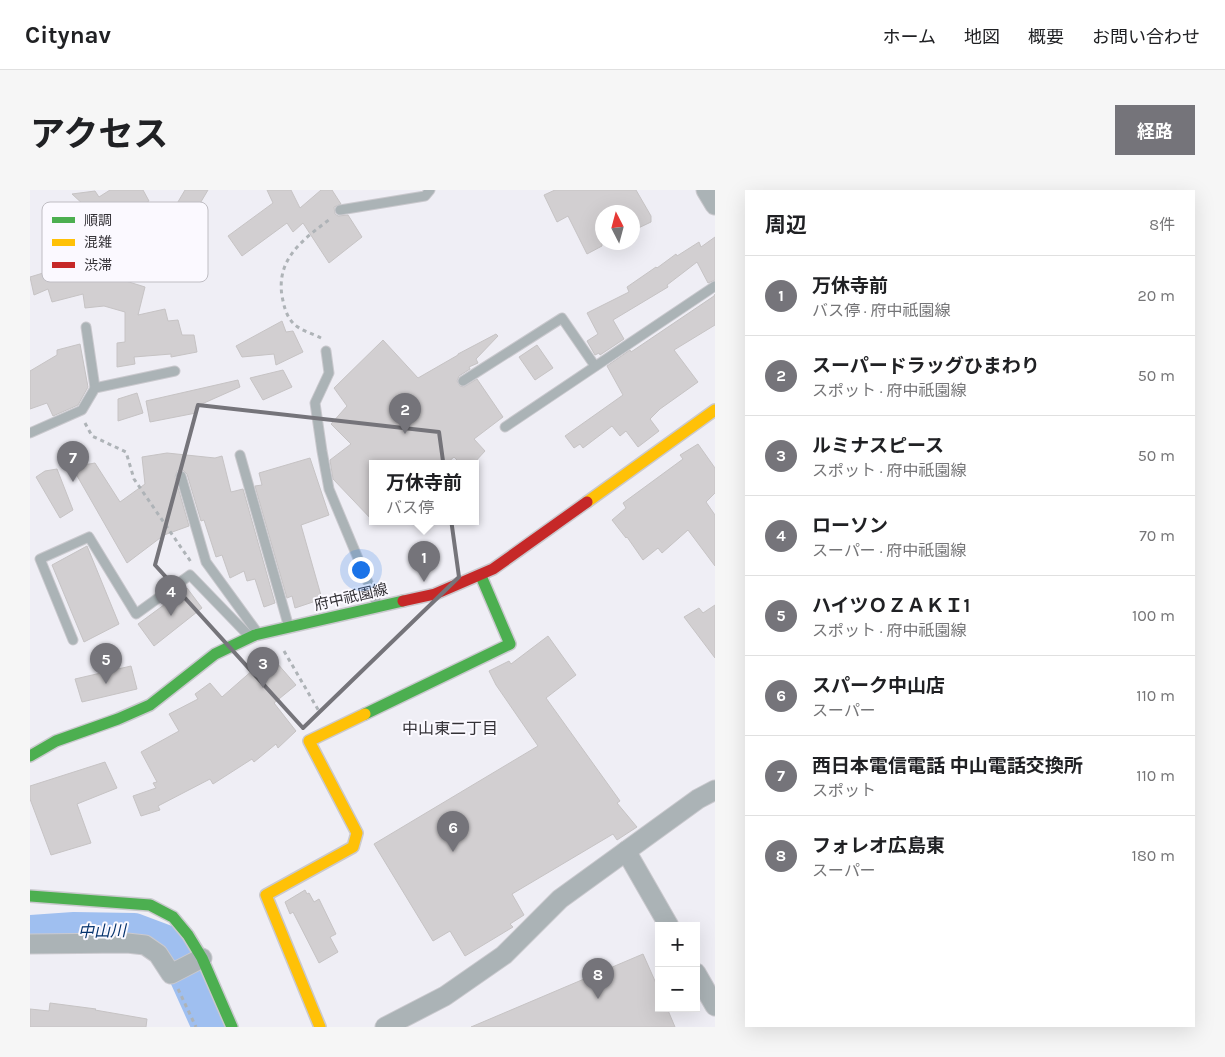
<!DOCTYPE html>
<html lang="ja">
<head>
<meta charset="utf-8">
<style>
	body { margin:0; font-family:Karla,"Noto Sans JP",sans-serif; background:#f6f6f6; color:#202124 }
	.controls { position:absolute; right:15px; bottom:15px; display:grid; overflow:hidden; border-radius:0px; box-shadow:0 5px 20px #0002 }
	.controls button { width:45px; height:45px; display:grid; place-items:center; padding:0; border:0; border-bottom:1px solid #e0e0e0; background:#fff; color:#202124; font:25px sans-serif }
	.compass { position:absolute; left:565px; top:15px; width:45px; height:45px; border-radius:50%; background:#fff; box-shadow:0 5px 20px #0002; rotate:354deg }
	.you { position:absolute; left:330px; top:379px; width:18px; height:18px; margin:-12px; border:4px solid #fff; border-radius:50%; background:#1a73e8; box-shadow:0 0 0 8px #1a73e833 }
	.badge { display:grid; place-items:center; width:32px; height:32px; border-radius:50%; background:#75747a; color:#fff; font-size:16px; font-weight:700 }
	.pin { position:absolute; translate:-50% -41px; filter:drop-shadow(0 1px 2px #0008) }
	.pin::after { content:''; position:absolute; top:26px; width:18px; height:15px; background:inherit; clip-path:polygon(0 0,100% 0,50% 100%) }
	.popup { position:absolute; left:339px; top:270px; width:110px; height:65px; box-sizing:border-box; display:grid; place-content:center; border-radius:0px; background:#fff; filter:drop-shadow(0 1px 4px #0005); font-size:16px; white-space:nowrap; color:#757577 }
	.popup b { font-size:19px; color:#202124 }
	.popup::after { content:''; position:absolute; left:50%; top:100%; margin-left:-10px; border:10px solid transparent; border-top-color:#fff }
	.list { margin:0; padding:0; list-style:none }
	h2 { display:flex; justify-content:space-between; align-items:center; height:65px; margin:0; padding:0 20px; font-size:21px }
	h2 small { font-size:16px; font-weight:400; color:#757577 }
	.list li { display:grid; grid-template-columns:32px 1fr auto; gap:15px; align-items:center; box-sizing:border-box; height:80px; padding:0 20px; border-top:1px solid #e0e0e0 }
	.list b { display:block; font-size:19px; white-space:nowrap }
	.list p { margin:0; font-size:16px; white-space:nowrap; color:#757577 }
	.list em { font-size:16px; font-style:normal; color:#757577 }
	.map { position:relative; flex:none; width:685px; height:837px; overflow:hidden; border-radius:0px }
	header { display:flex; align-items:center; gap:30px; box-sizing:border-box; height:70px; padding:0 25px; background:#fff; border-bottom:1px solid #e0e0e0 }
	header strong { font-size:24px }
	nav { display:flex; gap:28px; margin-inline-start:auto; font-size:18px }
	.intro { display:flex; align-items:center; justify-content:space-between; box-sizing:border-box; height:120px; padding:0 30px }
	h1 { margin:0; font-size:35px }
	.button { padding:12px 22px; border-radius:0px; background:#75747a; color:#fff; font-size:18px; font-weight:700 }
	main { display:flex; gap:30px; padding:0 30px }
	aside { flex:1; background:#fff; border-radius:0px; box-shadow:0 5px 20px #0002 }
	.map>svg:first-child { display:block }
	.lines { fill:none; stroke-linecap:round; stroke-linejoin:round }
	.river { stroke:#9fbff0; stroke-width:34 }
	.building { fill:#d2cfd1; stroke:#c6c3c4 }
	.lane-casing { stroke:#cac9ce; stroke-width:11 }
	.street-casing { stroke:#cac9ce; stroke-width:21 }
	.fast-casing { stroke:#cac9ce; stroke-width:14 }
	.slow-casing { stroke:#cac9ce; stroke-width:14 }
	.jam-casing { stroke:#cac9ce; stroke-width:14 }
	.path { stroke:#aeb3b7; stroke-width:3; stroke-dasharray:4 4; stroke-linecap:butt }
	.lane { stroke:#abb3b6; stroke-width:9 }
	.street { stroke:#abb3b6; stroke-width:19 }
	.fast { stroke:#4caf50; stroke-width:11 }
	.slow { stroke:#ffc107; stroke-width:11 }
	.jam { stroke:#c62828; stroke-width:11 }
	.marked { fill:none; stroke:#75747a; stroke-width:4; stroke-linejoin:round }
	.labels { text-anchor:middle; dominant-baseline:central; stroke-width:4; stroke-linejoin:round; paint-order:stroke }
	.street-label { font-size:15px; fill:#343237; stroke:#fbf9ff }
	.neighbourhood-label { font-size:16px; fill:#343237; stroke:#fbf9ff }
	.water-label { font-size:16px; font-style:italic; fill:#05336d; stroke:#fbf9ff }
	.key { fill:#fbf9ff; stroke:#bfbdc3; stroke-width:1 }
	.key-label { font-size:14px; fill:#343237 }
</style>
</head>
<body>
<header>
<strong>Citynav</strong>
<nav><a>ホーム</a><a>地図</a><a>概要</a><a>お問い合わせ</a></nav>
</header>
<div class="intro"><h1>アクセス</h1><a class="button">経路</a></div>
<main>
<div class="map">
<svg width="685" height="837" viewBox="0 0 685 837">
	<rect width="100%" height="100%" fill="#efeef5"/>
	<g class="lines">
		<path class="river" d="M0 742 44 739 104 740 136 752 147 766 179 837"/>
	</g>
	<g class="building">
		<path d="M80 0H113L119 11 93 26 86 16 51 19 55 16 42 4 65 1 69 7Z"/>
		<path d="M155 0H178L159 32 142 22Z"/>
		<path d="M237 0H261L270 18 291 0H302L311 14 304 17 305 24 308 26 318 25 332 47 299 73 273 33 263 42 257 33 212 66 198 46 243 13Z"/>
		<path d="M525 0H606L621 26V32L602 41V22H572V56L557 64 538 26 527 32 514 5Z"/>
		<path d="M51 30 70 83 115 97 108 125 135 119 138 131 148 130 152 145H164L167 162 141 167V164L104 167 105 174 87 177V153L95 152V122L74 116 55 118 53 104 22 112 18 99 4 105 0 87 49 72 48 31Z"/>
		<path d="M149 45 163 60 150 72 138 53Z"/>
		<path d="M685 47V90L678 93 667 72 637 95 638 97 583 130 594 149 570 165 569 163 565 165 557 151 568 144 557 123 599 102 597 97 626 77 627 78 646 64 647 66 669 52 671 57Z"/>
		<path d="M685 104V135L644 160 668 192 630 219 620 229 629 241 608 257 596 241 590 246 582 236 553 258 550 254 544 258 535 246 593 205 577 176 600 160 601 162 684 106Z"/>
		<path d="M252 131 256 142 263 141 273 162 246 175 244 164 212 167 206 156Z"/>
		<path d="M466 144 468 146 446 169 448 173 439 177 440 179 429 186 427 191 430 196 434 197 447 189 473 227 444 249 455 261 444 273H430L424 267 417 273H343V331L303 289 300 270 321 254 301 234 317 216 304 198 353 150 388 188 428 165V164Z"/>
		<path d="M50 154 58 197 48 215 23 226 17 213 0 219V181L27 165V160Z"/>
		<path d="M507 155 523 178 505 190 489 167Z"/>
		<path d="M253 180 262 197 233 210 220 188Z"/>
		<path d="M208 190 210 197 165 217 166 223 120 232 116 211Z"/>
		<path d="M107 203 113 223 88 231V209Z"/>
		<path d="M668 254 685 278V303L676 312 685 325V376L658 340 632 363 628 358 613 370 597 347 596 348 582 330 596 318 593 313 653 269 650 265Z"/>
		<path d="M137 263 185 268 192 266 201 302 213 299 245 413 234 417 225 389 217 391 214 381 200 388 192 365 186 367 174 330 171 331 157 284 153 280 147 281 145 287 159 336 134 345 97 373 42 277 65 273 90 312 115 294 112 267Z"/>
		<path d="M280 268 299 325 271 335 292 409 265 418 262 406 257 408 225 296 232 295 229 283Z"/>
		<path d="M27 279 43 320 30 328 6 287 15 281Z"/>
		<path d="M57 356 89 434 54 452 22 375Z"/>
		<path d="M157 398 172 418 124 456 108 434Z"/>
		<path d="M685 415V468L654 427 669 418 673 423Z"/>
		<path d="M518 446 546 485 516 508 590 611 587 613 607 637 587 650 583 644 482 704 494 725 480 734 483 737 435 766 420 741 403 751 344 654 508 556 466 495 459 481 479 471 481 474Z"/>
		<path d="M240 465 266 495 244 513 266 541 248 558 246 554 224 572 222 569 183 594 180 589 128 616 130 620 111 626 103 606 126 598 123 593 127 592 111 562 149 541 139 524 168 509 165 504 180 493 192 507Z"/>
		<path d="M101 476 107 499 52 512 45 489Z"/>
		<path d="M75 572 87 598 47 614 61 653 21 665 0 609V596Z"/>
		<path d="M275 700 277 704 279 703 284 712 289 709 306 744 300 747 308 762 289 773 263 722 260 724 255 712Z"/>
		<path d="M613 764 629 800V818H637L645 837H441Z"/>
		<path d="M20 813 66 819 65 820 117 829 116 837H0V819L19 821Z"/>
	</g>
	<g class="lines">
		<g class="lane-casing">
			<g id="lane">
				<path d="M310 20 395 6 400 0"/>
				<path d="M56 137 65 198"/>
				<path d="M296 161 299 183 285 213 292 261 299 299 347 414"/>
				<path d="M433 191 532 128 565 176"/>
				<path d="M475 237 685 96"/>
				<path d="M0 243 52 220 65 198 145 181"/>
				<path d="M210 265 258 434"/>
				<path d="M151 286 176 372 227 442"/>
				<path d="M43 450 10 369 59 347 106 424 160 385 219 446"/>
			</g>
		</g>
		<g class="street-casing">
			<g id="street">
				<path d="M676 0 685 15"/>
				<path d="M596 661 639 736"/>
				<path d="M0 754 97 753 115 755 128 764 141 784 172 768"/>
				<path d="M666 783 685 816"/>
				<path d="M355 837 415 806 474 765 530 709 668 609 685 600"/>
			</g>
		</g>
		<g class="fast-casing">
			<g id="fast">
				<path d="M335 524 480 454 451 386"/>
				<path d="M0 566 26 551 88 529 120 515 185 464 225 445 373 411"/>
				<path d="M0 706 120 715 143 727 158 745 172 768 202 837"/>
			</g>
		</g>
		<g class="slow-casing">
			<g id="slow">
				<path d="M557 312 685 220"/>
				<path d="M290 837 236 705 323 657 327 643 279 551 335 524"/>
			</g>
		</g>
		<g class="jam-casing">
			<path id="jam" d="M373 411 405 404 463 379 557 312"/>
		</g>
		<g class="path">
			<path d="M291 148C283 144 270 140 264 134 256 126 254 116 252 106 246 68 274 49 300 29"/>
			<path d="M55 233 62 246 96 262 104 289 161 372"/>
			<path d="M254 461 290 523"/>
			<path d="M148 799 166 837"/>
		</g>
		<use href="#lane" class="lane"/>
		<use href="#street" class="street"/>
		<use href="#fast" class="fast"/>
		<use href="#slow" class="slow"/>
		<use href="#jam" class="jam"/>
	</g>
	<path class="marked" d="M168 215 409 242 429 387 273 538 125 375Z"/>
	<g class="labels">
		<g class="street-label">
			<text transform="translate(321 407) rotate(-13)">府中祇園線</text>
		</g>
		<g class="neighbourhood-label">
			<text x="420" y="538">中山東二丁目</text>
		</g>
		<g class="water-label">
			<text transform="translate(72 741) rotate(-1)">中山川</text>
		</g>
	</g>
	<rect x="12" y="12" width="166" height="80" rx="8" class="key"/>
	<rect x="22" y="27" width="23" height="6" fill="#4caf50"/>
	<rect x="22" y="49" width="23" height="7" fill="#ffc107"/>
	<rect x="22" y="72" width="23" height="6" fill="#c62828"/>
	<g class="key-label">
		<text x="54" y="35">順調</text>
		<text x="54" y="57">混雑</text>
		<text x="54" y="80">渋滞</text>
	</g>
</svg>
<div class="controls">
<button>+</button>
<button>−</button>
</div>
<svg class="compass" viewBox="-18 -18 36 36"><path d="M0-13l5 13h-10z" fill="#e53935"/><path d="M0 13l5-13h-10z" fill="#757577"/></svg>
<div class="you"></div>
<div class="pin badge" style="left:394px;top:392px">1</div>
<div class="popup"><b>万休寺前</b>バス停</div>
<div class="pin badge" style="left:375px;top:244px">2</div>
<div class="pin badge" style="left:233px;top:498px">3</div>
<div class="pin badge" style="left:141px;top:426px">4</div>
<div class="pin badge" style="left:76px;top:494px">5</div>
<div class="pin badge" style="left:423px;top:662px">6</div>
<div class="pin badge" style="left:43px;top:292px">7</div>
<div class="pin badge" style="left:568px;top:809px">8</div>
</div>
<aside>
<h2>周辺<small>8件</small></h2>
<ul class="list">
<li><span class="badge">1</span><div><b>万休寺前</b><p>バス停 · 府中祇園線</p></div><em>20 m</em></li>
<li><span class="badge">2</span><div><b>スーパードラッグひまわり</b><p>スポット · 府中祇園線</p></div><em>50 m</em></li>
<li><span class="badge">3</span><div><b>ルミナスピース</b><p>スポット · 府中祇園線</p></div><em>50 m</em></li>
<li><span class="badge">4</span><div><b>ローソン</b><p>スーパー · 府中祇園線</p></div><em>70 m</em></li>
<li><span class="badge">5</span><div><b>ハイツＯＺＡＫＩ1</b><p>スポット · 府中祇園線</p></div><em>100 m</em></li>
<li><span class="badge">6</span><div><b>スパーク中山店</b><p>スーパー</p></div><em>110 m</em></li>
<li><span class="badge">7</span><div><b>西日本電信電話 中山電話交換所</b><p>スポット</p></div><em>110 m</em></li>
<li><span class="badge">8</span><div><b>フォレオ広島東</b><p>スーパー</p></div><em>180 m</em></li>
</ul>
</aside>
</main>
</body>
</html>
